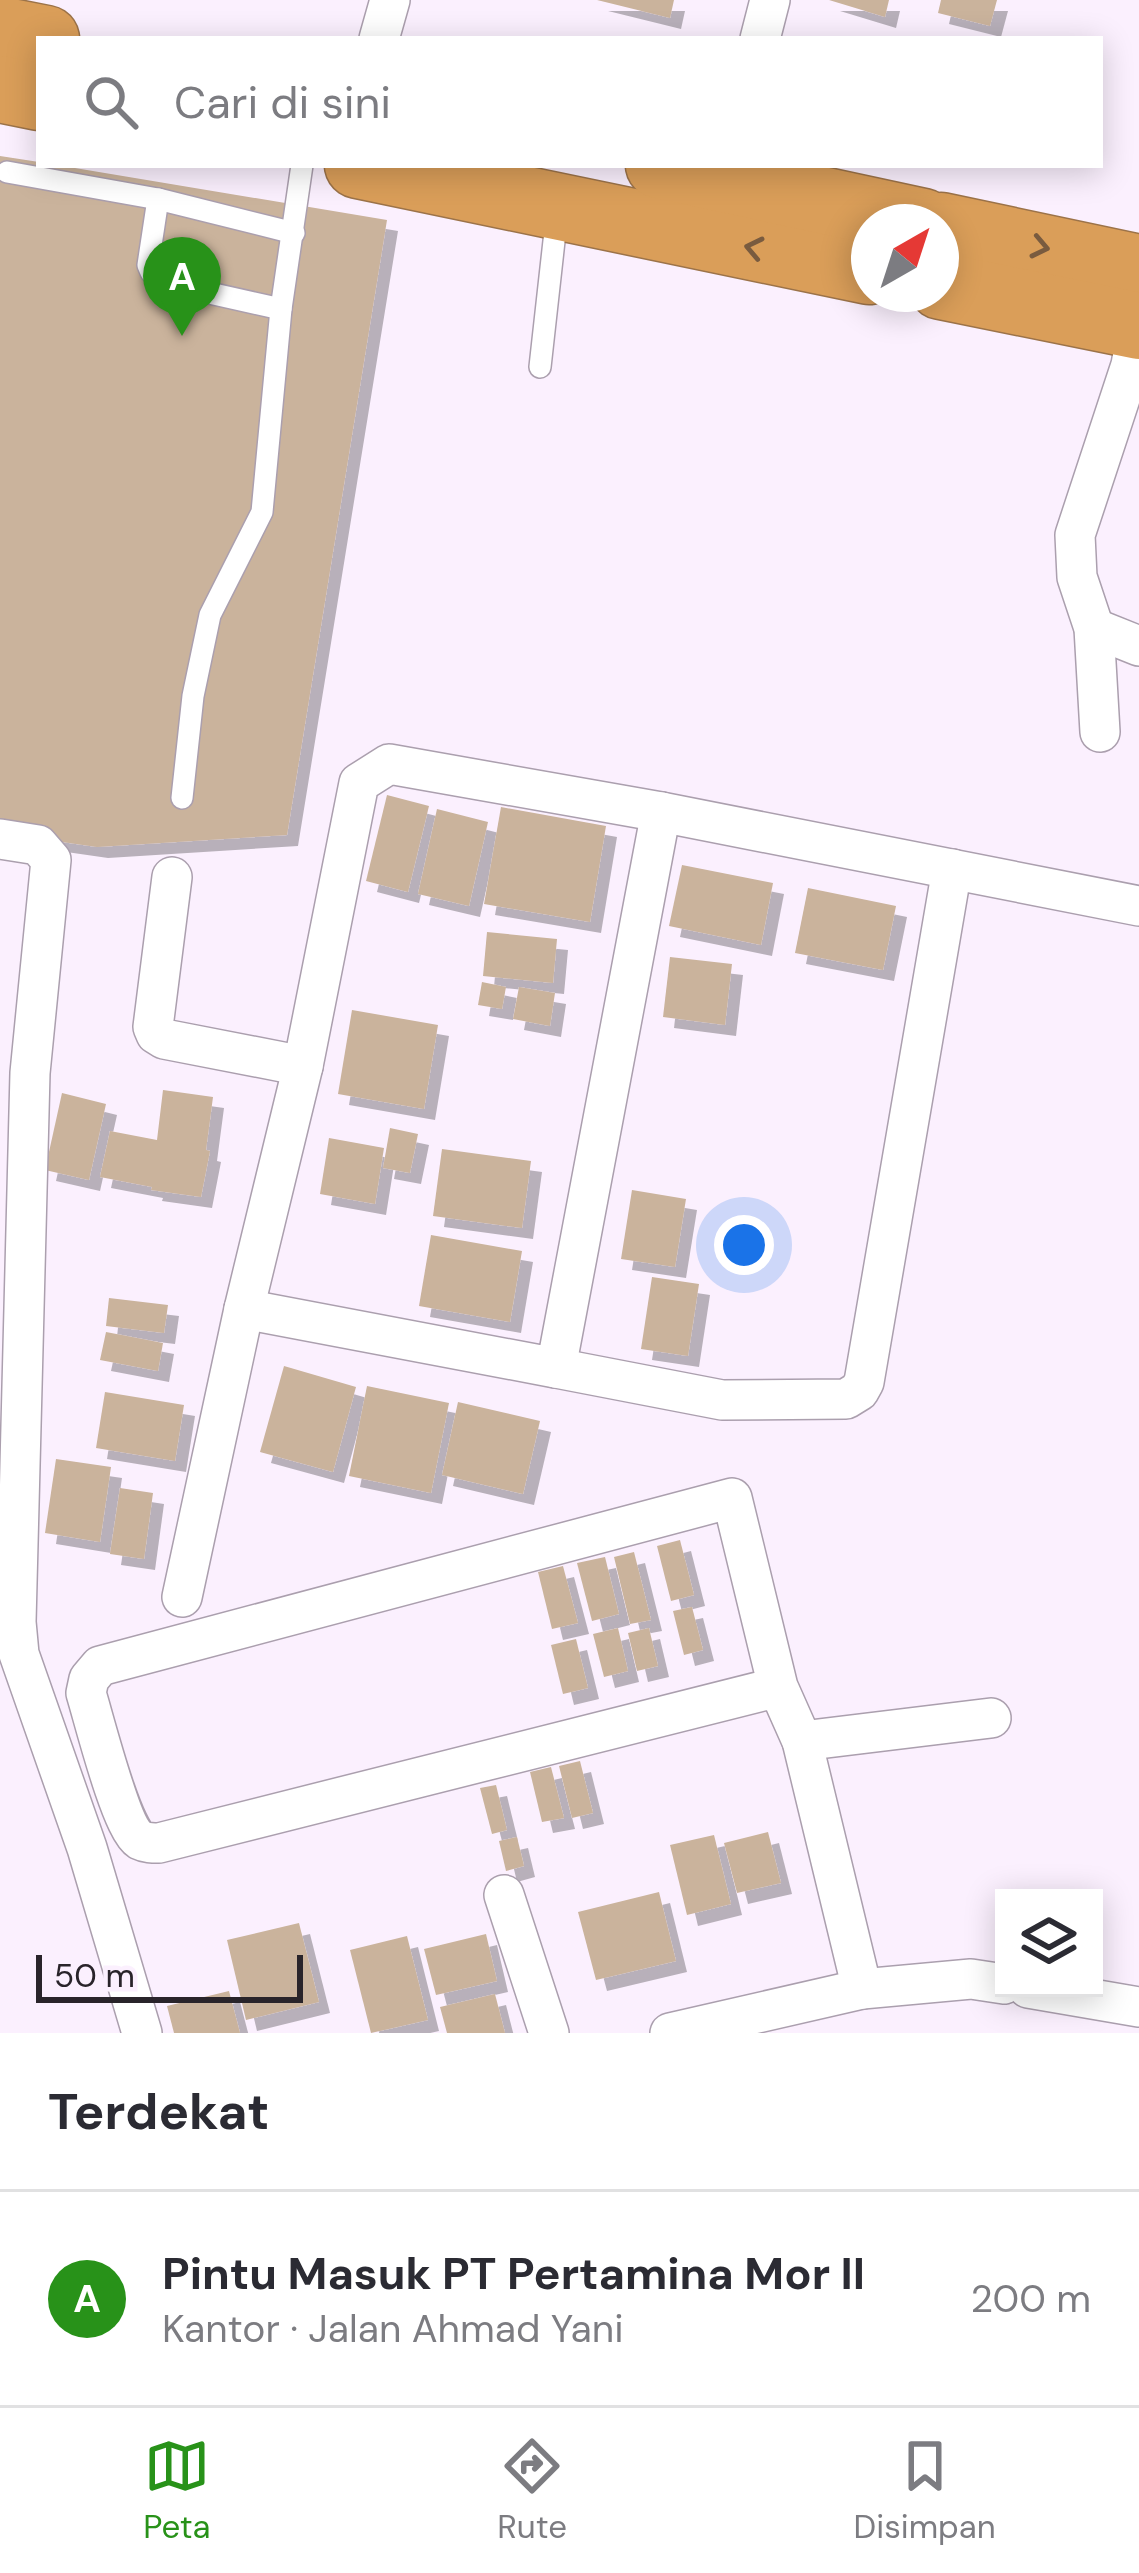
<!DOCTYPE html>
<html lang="id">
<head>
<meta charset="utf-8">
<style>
	body { margin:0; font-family:"DM Sans",sans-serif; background:#f7f7f7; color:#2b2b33 }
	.controls { position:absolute; right:36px; bottom:36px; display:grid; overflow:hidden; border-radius:0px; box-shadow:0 6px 30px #0003 }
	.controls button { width:108px; height:108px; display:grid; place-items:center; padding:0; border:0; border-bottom:3px solid #e1e1e2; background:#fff; color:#2b2b33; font:60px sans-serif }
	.compass { position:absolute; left:851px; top:204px; width:108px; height:108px; border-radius:50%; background:#fff; box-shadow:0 6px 30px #0003; rotate:39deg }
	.scale { position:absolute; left:36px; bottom:30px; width:267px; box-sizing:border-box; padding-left:12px; border:6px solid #29242a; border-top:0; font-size:33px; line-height:42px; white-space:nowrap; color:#29242a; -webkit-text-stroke:9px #fbf0fe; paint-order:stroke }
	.you { position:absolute; left:744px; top:1245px; width:42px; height:42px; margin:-30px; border:9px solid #fff; border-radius:50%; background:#1a73e8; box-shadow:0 0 0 18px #1a73e833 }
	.badge { display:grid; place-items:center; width:78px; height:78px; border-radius:50%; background:#289219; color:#fff; font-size:39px; font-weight:700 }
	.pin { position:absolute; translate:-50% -99px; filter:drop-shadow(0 3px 6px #0008) }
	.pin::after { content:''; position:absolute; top:63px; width:42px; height:36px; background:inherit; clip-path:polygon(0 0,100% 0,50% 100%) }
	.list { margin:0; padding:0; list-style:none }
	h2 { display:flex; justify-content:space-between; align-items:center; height:156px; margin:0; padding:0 48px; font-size:51px }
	h2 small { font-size:39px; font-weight:400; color:#7c7c81 }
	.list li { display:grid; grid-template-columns:78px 1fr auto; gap:36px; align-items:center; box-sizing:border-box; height:216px; padding:0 48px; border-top:3px solid #e1e1e2 }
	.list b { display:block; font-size:45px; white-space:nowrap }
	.list p { margin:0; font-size:39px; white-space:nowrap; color:#7c7c81 }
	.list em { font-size:39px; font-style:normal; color:#7c7c81 }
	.icon { flex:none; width:66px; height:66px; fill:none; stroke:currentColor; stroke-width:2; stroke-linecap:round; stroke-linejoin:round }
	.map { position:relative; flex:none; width:1139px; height:2033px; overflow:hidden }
	.search { position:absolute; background:#fff; box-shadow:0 6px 30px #0003; left:36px; right:36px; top:36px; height:132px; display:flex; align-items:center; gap:30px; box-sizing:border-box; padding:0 42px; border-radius:0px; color:#7c7c81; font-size:45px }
	.sheet { height:372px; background:#fff }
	nav { display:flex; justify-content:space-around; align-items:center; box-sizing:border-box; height:168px; border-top:3px solid #e1e1e2; background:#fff; font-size:33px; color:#7c7c81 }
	nav a { display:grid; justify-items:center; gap:6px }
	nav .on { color:#289219 }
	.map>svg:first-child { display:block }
	.building { fill:#cab39c; filter:url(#shadow) }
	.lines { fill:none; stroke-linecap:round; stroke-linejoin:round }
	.lane-casing { stroke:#ab9fae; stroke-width:24 }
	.street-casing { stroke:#ab9fae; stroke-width:42 }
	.highway-casing { stroke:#9c7349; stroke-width:69 }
	.lane { stroke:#fff; stroke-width:21 }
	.street { stroke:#fff; stroke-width:39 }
	.highway { stroke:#da9e59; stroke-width:66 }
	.oneway { stroke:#795b3f }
</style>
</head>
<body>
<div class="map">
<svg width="1139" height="2033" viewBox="0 0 1139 2033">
	<defs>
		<filter id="shadow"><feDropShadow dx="11" dy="11" stdDeviation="0" flood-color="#0004"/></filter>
	</defs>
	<rect width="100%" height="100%" fill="#fbf0fe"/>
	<g class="building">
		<path d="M597 0H674L670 18Z"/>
		<path d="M829 0H889L885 17Z"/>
		<path d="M941 0H997L990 26 938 13Z"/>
		<path d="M0 156 39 162V165H57L387 220 287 835 97 847 0 833Z"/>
		<path d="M387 795 429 806 408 892 366 881Z"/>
		<path d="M501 807 606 826 590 922 484 904Z"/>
		<path d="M437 809 488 822 469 906 418 894Z"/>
		<path d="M682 865 773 883 761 945 669 926Z"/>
		<path d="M808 888 896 906 883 970 795 953Z"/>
		<path d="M487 932 557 939 553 983 483 976Z"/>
		<path d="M670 957 732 964 725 1025 663 1017Z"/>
		<path d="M482 982 506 987 502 1009 478 1005Z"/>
		<path d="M519 987 555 993 550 1026 513 1019Z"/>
		<path d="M352 1010 438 1025 424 1109 338 1094Z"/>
		<path d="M163 1090 213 1097 206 1150 210 1151 201 1197 151 1190 152 1187 100 1177 110 1131 157 1140Z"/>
		<path d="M62 1093 106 1104 89 1180 45 1170Z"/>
		<path d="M390 1128 418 1134 410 1173 383 1168Z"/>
		<path d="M329 1138 384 1148 375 1204 320 1194Z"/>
		<path d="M442 1149 531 1161 522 1228 433 1216Z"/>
		<path d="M632 1190 686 1199 675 1267 621 1259Z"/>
		<path d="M431 1235 522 1251 510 1322 419 1306Z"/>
		<path d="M652 1277 699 1284 688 1356 641 1349Z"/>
		<path d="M109 1298 168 1305 164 1333 106 1326Z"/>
		<path d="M106 1332 163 1343 158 1371 100 1360Z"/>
		<path d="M284 1366 356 1387 333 1472 260 1452Z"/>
		<path d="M367 1386 449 1403 431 1493 349 1476Z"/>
		<path d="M105 1392 184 1405 175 1461 96 1448Z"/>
		<path d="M458 1402 540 1421 523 1494 442 1475Z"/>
		<path d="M56 1459 111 1467 100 1542 45 1533Z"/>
		<path d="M120 1488 153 1493 144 1559 110 1554Z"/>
		<path d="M680 1540 694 1595 671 1601 657 1546Z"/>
		<path d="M634 1552 651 1620 630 1624 614 1557Z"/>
		<path d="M605 1557 619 1614 592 1621 577 1563Z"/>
		<path d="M563 1566 578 1623 552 1629 538 1572Z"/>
		<path d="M692 1607 703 1650 684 1655 673 1611Z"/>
		<path d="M618 1628 628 1671 604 1677 593 1634Z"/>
		<path d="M649 1628 658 1666 637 1671 628 1633Z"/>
		<path d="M576 1639 588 1688 563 1694 551 1645Z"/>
		<path d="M580 1761 593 1813 572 1818 559 1766Z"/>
		<path d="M551 1767 564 1818 542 1822 530 1772Z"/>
		<path d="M496 1785 507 1830 492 1834 480 1788Z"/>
		<path d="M768 1832 781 1883 737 1893 724 1843Z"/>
		<path d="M714 1835 731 1904 687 1915 670 1845Z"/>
		<path d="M517 1837 524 1866 506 1871 499 1841Z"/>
		<path d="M659 1892 676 1961 596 1980 578 1912Z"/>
		<path d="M299 1923 319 2002 246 2020 227 1940Z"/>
		<path d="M486 1934 497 1981 436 1995 424 1949Z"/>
		<path d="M407 1936 428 2020 371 2033 350 1950Z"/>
		<path d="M229 1991 240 2033H174L167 2006Z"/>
		<path d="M495 1994 505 2033H447L440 2007Z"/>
	</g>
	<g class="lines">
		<g class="lane-casing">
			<g id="lane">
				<path d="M7 172 158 199 294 233"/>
				<path d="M158 199 148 265 151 272 165 283 281 309 262 512 210 615 193 696 182 798"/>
				<path d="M281 309 302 165"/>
				<path d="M540 367 557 214"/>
			</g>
		</g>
		<g class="street-casing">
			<g id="street">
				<path d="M379 39 390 0"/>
				<path d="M760 39 770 0"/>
				<path d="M1094 628 1139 646"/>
				<path d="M1100 732 1094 628 1077 577 1075 535 1131 365 1138 326"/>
				<path d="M0 839 38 845 51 860 30 1073 16 1622 19 1654 87 1848 142 2033"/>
				<path d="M172 877 153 1027 156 1034 164 1039 303 1066"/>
				<path d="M244 1309 556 1368 661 812"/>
				<path d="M556 1368 722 1400 846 1399 859 1391 864 1382 952 869"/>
				<path d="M182 1597 244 1309 303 1066 359 783 389 764 661 812 1139 906"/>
				<path d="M778 1687 159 1843C152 1843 146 1843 140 1840 121 1828 94 1719 86 1693L89 1679 100 1666 732 1498 778 1687 802 1741 862 1989"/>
				<path d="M802 1741 991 1718"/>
				<path d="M504 1895 549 2033"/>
				<path d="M1028 1988 1139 2007"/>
				<path d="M670 2033 862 1989 971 1979 1004 1984"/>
			</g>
		</g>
		<g class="highway-casing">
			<g id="highway">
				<path d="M0 30 46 39"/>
				<path d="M0 89 39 97"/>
				<path d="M358 165 869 271"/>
				<path d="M659 165 923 222"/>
				<path d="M941 226 1139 268"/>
				<path d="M941 286 1139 326"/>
			</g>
		</g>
		<use href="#lane" class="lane"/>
		<use href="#street" class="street"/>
		<use href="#highway" class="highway"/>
	</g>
	<defs><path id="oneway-chevron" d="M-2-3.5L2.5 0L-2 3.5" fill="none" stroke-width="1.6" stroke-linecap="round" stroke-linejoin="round" transform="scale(3)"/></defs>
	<g class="oneway">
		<use href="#oneway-chevron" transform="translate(1040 247) rotate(12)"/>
		<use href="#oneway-chevron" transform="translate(754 248) rotate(-168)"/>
	</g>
</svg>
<div class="controls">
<button><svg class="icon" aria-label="layers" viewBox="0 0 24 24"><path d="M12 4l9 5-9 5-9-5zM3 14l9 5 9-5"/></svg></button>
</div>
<svg class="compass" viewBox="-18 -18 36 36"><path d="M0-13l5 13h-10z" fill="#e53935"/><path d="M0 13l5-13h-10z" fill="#7c7c81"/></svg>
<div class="scale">50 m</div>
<div class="you"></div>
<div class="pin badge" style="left:182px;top:336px">A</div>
<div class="search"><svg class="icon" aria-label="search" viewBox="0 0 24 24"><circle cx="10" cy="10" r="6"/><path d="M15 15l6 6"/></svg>Cari di sini</div>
</div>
<section class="sheet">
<h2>Terdekat<small></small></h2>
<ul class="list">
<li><span class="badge">A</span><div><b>Pintu Masuk PT Pertamina Mor II</b><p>Kantor · Jalan Ahmad Yani</p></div><em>200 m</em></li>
</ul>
</section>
<nav>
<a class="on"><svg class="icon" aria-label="map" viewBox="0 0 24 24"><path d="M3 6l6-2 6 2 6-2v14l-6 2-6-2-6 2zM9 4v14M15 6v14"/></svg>Peta</a>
<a><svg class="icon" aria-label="directions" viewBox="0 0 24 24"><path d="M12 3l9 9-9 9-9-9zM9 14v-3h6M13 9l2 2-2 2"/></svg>Rute</a>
<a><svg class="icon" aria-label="saved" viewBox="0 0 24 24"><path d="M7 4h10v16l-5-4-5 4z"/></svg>Disimpan</a>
</nav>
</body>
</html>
